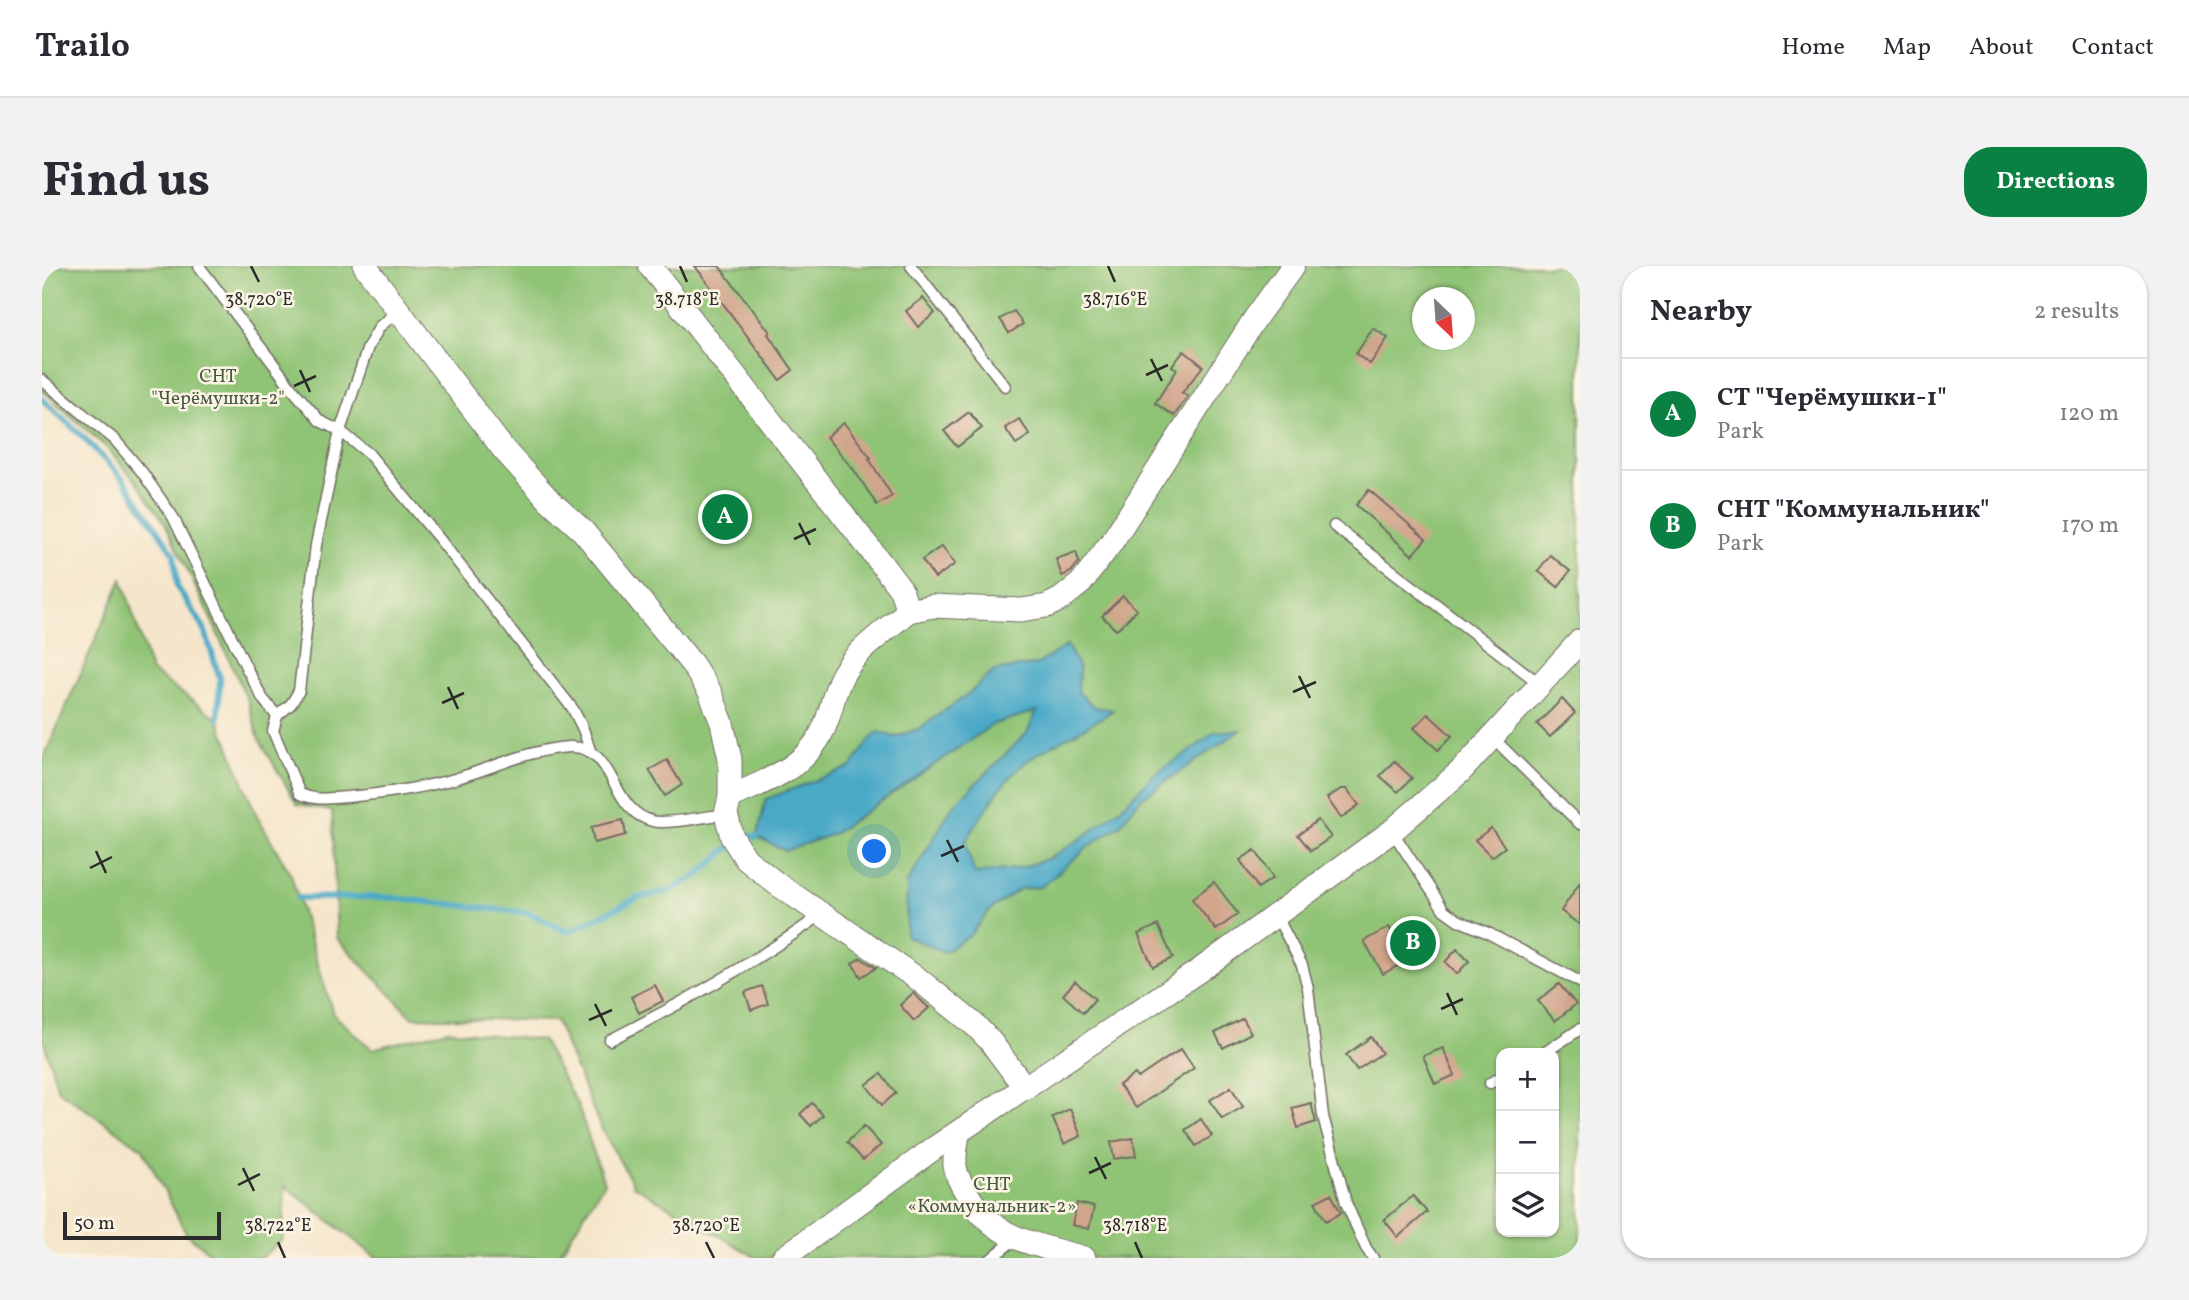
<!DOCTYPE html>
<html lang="en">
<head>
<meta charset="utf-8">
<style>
	body { margin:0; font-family:Vollkorn,serif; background:#f2f2f3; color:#2b2b33 }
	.controls { position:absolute; right:21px; bottom:21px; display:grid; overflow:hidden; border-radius:14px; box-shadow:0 2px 5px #0004 }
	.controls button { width:63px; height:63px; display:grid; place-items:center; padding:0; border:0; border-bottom:2px solid #e1e1e2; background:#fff; color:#2b2b33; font:35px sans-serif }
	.compass { position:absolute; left:1370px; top:21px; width:63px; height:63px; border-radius:50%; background:#fff; box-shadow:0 2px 5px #0004; rotate:155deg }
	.scale { position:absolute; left:21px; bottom:18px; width:158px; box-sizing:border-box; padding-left:7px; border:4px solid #2b2b2b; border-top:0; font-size:19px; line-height:24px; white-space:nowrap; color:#2b2b2b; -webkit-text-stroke:5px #fcf5e5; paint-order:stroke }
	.you { position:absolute; left:833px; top:586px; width:24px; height:24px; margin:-18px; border:5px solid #fff; border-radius:50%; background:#1a73e8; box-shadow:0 0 0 10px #1a73e833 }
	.badge { display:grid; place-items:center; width:46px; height:46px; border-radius:50%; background:#0b8043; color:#fff; font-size:23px; font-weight:700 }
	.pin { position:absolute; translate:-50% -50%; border:4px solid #fff; box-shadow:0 2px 7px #0006 }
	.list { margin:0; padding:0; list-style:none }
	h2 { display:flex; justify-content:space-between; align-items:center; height:91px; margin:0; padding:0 28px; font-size:30px }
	h2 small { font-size:23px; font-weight:400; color:#7c7c81 }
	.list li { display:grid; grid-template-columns:46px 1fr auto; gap:21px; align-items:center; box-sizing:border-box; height:112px; padding:0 28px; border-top:2px solid #e1e1e2 }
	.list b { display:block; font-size:26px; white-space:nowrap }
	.list p { margin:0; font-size:23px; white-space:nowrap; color:#7c7c81 }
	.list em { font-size:23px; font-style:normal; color:#7c7c81 }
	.icon { flex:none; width:38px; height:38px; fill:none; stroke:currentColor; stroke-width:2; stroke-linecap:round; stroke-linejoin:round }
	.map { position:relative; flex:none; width:1538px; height:992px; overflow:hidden; border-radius:28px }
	header { display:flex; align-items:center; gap:42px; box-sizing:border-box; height:98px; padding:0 35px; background:#fff; border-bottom:2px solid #e1e1e2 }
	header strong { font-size:33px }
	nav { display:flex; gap:38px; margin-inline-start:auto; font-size:24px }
	.intro { display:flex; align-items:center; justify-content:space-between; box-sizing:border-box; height:168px; padding:0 42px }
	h1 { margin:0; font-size:49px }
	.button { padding:18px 32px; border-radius:28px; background:#0b8043; color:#fff; font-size:24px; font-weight:700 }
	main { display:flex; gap:42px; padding:0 42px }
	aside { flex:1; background:#fff; border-radius:28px; box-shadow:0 2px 5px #0004 }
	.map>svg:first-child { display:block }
	.green { fill:#8fc375; stroke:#5d7750; stroke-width:2; fill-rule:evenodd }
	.water { fill:#48a9c7; stroke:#3a6a79; stroke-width:2 }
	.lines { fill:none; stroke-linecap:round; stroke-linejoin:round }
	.stream { stroke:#48a9c7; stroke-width:6 }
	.building { fill:#d1a58c }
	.service-casing { stroke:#726c63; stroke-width:13 }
	.minor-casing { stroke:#726c63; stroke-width:25 }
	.service { stroke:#fff; stroke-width:10 }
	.minor { stroke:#fff; stroke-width:23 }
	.ticks { fill:none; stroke:#2b2b2b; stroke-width:2.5 }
	.labels { text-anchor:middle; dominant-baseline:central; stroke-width:5; stroke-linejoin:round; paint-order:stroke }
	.park-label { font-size:19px; fill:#495941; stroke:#fcf5e5 }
	.ticks-label { font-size:18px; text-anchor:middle; fill:#2b2b2b; stroke:#fcf5e5; stroke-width:5; stroke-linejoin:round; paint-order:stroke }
</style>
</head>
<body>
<header>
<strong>Trailo</strong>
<nav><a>Home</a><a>Map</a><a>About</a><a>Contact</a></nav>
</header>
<div class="intro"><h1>Find us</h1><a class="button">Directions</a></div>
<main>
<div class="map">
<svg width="1538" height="992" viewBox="0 0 1538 992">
	<rect width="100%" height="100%" fill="#fcf5e5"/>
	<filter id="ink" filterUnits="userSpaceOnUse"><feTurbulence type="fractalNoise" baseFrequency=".0143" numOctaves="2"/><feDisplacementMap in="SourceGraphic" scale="14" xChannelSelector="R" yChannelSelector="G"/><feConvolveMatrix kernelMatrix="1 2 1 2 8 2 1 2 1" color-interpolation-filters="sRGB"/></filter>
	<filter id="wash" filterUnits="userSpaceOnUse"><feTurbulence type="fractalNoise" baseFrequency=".00686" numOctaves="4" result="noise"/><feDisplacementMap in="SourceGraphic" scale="28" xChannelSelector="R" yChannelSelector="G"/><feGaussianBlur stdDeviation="1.57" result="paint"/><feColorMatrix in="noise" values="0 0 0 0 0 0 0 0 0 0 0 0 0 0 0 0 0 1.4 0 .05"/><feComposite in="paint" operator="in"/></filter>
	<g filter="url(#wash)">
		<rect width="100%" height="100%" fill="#f5e6cb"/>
		<g class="green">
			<path d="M0 0H1538V992H715L592 920 558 860 514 755 370 751 295 672 290 545 255 538 217 473 205 433 170 355 123 257 93 214 64 181 0 124ZM1380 32H1422V74H1380ZM1459 787H1512V966H1459Z"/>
			<path d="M80 313 109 405 176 453 214 548 249 609 291 748 330 783 405 764 500 774 536 840 562 917 515 992H335L243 920 241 973 219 992H174L144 967 101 883 16 824 0 769V496Z"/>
		</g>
		<path class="water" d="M1025 379 1037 402 1036 426 1053 441 1071 444C1046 462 1017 474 991 491 961 511 942 547 923 576L933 608 979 602 1010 591 1044 569 1080 541 1112 508 1147 486 1172 466 1199 464 1098 533 1078 559 1046 581 999 621 978 623 949 643 927 670 902 686 864 670 865 617 910 541 985 467 995 445 952 458 791 568 743 585 715 571 724 533 809 501 827 475 836 466 853 471 876 463 925 429 952 405 996 398Z"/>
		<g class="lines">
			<g class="stream">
				<path d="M0 133 42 172 81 213 132 288 135 321 162 362 178 413 176 453"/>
				<path d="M256 632 341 631 487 647 526 666 595 632 627 625 655 610 684 584 706 570 715 571"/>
			</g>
		</g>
		<g id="blocks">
			<g class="building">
				<path d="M653 0H677L728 66 726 68 751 104 738 114Z"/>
				<path d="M881 32 893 47 876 61 864 45Z"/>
				<path d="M972 45 981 58 967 67 958 53Z"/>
				<path d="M1331 62 1346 72 1328 98 1314 88Z"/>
				<path d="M1142 85 1161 100 1140 127 1146 130 1132 150 1113 137 1135 104 1130 100Z"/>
				<path d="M927 146 940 162 915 181 902 165Z"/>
				<path d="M977 153 988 169 974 178 963 162Z"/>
				<path d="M802 157 829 192 827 193 850 230 835 239 812 204 784 171Z"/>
				<path d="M1327 224 1384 273 1370 289 1314 239Z"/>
				<path d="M900 280 913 298 893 312 880 294Z"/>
				<path d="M1034 286 1037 296 1029 306 1020 310 1014 293Z"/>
				<path d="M1508 289 1528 305 1516 321 1496 305Z"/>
				<path d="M1081 330 1095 344 1074 364 1060 350Z"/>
				<path d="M1520 433 1533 447 1508 471 1495 458Z"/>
				<path d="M1386 448 1410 470 1396 484 1372 462Z"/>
				<path d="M625 494 640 519 623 530 607 504Z"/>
				<path d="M1352 495 1370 512 1356 526 1338 510Z"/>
				<path d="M1299 523H1305L1317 539 1299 552 1285 532Z"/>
				<path d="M581 554 584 569 552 577 549 561Z"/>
				<path d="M1276 554 1289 571 1269 585 1256 569Z"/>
				<path d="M1449 562 1463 581 1450 591 1433 574Z"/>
				<path d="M1213 584 1231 612 1216 622 1198 594Z"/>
				<path d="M1172 616 1196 648 1174 664 1150 633Z"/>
				<path d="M1538 616V659L1519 645Z"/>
				<path d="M1116 659 1131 692 1111 701 1096 668Z"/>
				<path d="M1347 661 1366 694 1341 708 1322 675Z"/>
				<path d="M1415 683 1427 695 1415 708 1403 696Z"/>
				<path d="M819 692 834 702 819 711 810 697Z"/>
				<path d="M1033 715 1053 733 1041 747 1021 729Z"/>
				<path d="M1517 718 1534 738 1513 755 1496 735Z"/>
				<path d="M613 719 621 735 597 747 589 731Z"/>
				<path d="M720 720 726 738 709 744 703 726Z"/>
				<path d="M871 727 887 742 872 755 858 739Z"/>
				<path d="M1201 752 1209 767 1181 782 1173 767Z"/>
				<path d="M1329 771 1340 787 1315 804 1304 789Z"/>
				<path d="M1401 782 1413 809 1393 818 1381 790Z"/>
				<path d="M1139 783 1152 802 1094 842 1077 819 1093 808 1096 812Z"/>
				<path d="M839 808 854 827 840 839 824 819Z"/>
				<path d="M1189 821 1201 841 1180 853 1168 834Z"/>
				<path d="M770 837 781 849 769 860 758 848Z"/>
				<path d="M1269 837 1274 856 1256 862 1250 842Z"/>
				<path d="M1028 843 1039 870 1022 878 1010 851Z"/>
				<path d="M1159 853 1170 870 1154 880 1143 864Z"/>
				<path d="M822 860 839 879 821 894 805 876Z"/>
				<path d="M1091 872 1094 890 1072 893 1069 876Z"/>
				<path d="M1289 928 1299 947 1284 955 1273 936Z"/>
				<path d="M1371 930 1385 946 1356 971 1342 954Z"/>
				<path d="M1035 937 1052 941 1047 963 1030 959Z"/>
			</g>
		</g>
	</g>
	<g filter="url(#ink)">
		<use href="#blocks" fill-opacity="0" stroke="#726c63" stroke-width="2"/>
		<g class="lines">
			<g class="service-casing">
				<g id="service">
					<path d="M157 0 252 125 278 155 298 165 326 187 395 270 531 443 541 463 548 484"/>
					<path d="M869 0 963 120"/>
					<path d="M357 45 338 60 326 81 298 165 274 279 257 425 249 438 235 450 231 465 258 528C274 535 288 532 305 531 338 528 373 523 405 515 445 505 486 483 528 481 575 480 566 543 610 555 624 559 667 550 684 548"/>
					<path d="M0 114 73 174 100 206 131 251 206 405 221 433 235 450"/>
					<path d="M1292 260 1498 418"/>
					<path d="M1450 471 1538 558"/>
					<path d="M1350 565 1402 644 1416 654 1446 667 1538 716"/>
					<path d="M1234 649 1260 699 1266 722 1281 850 1304 937 1324 982 1331 992"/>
					<path d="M568 774C641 737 713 697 780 648"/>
					<path d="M1502 787 1538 763"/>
					<path d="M1448 817 1459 811"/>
					<path d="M950 992 973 973"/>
				</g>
			</g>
			<g class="minor-casing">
				<g id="minor">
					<path d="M323 0 462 184 508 235 541 265 650 398 668 426 680 457 688 493V531L684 548 690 571 704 593 735 618 876 713 934 760 949 776 983 822"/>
					<path d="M608 0 838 296 859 324 866 345C844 365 816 382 801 408 791 425 790 446 781 464 765 501 722 516 688 531"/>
					<path d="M866 345 891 340 979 344 1005 340 1019 333 1039 317 1069 277 1214 51 1251 0"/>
					<path d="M916 867C915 877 912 889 913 900 914 910 920 920 926 929 953 975 994 978 1042 992"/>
					<path d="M741 992 891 883 1158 704 1350 565 1419 505 1538 375"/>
				</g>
			</g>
			<use href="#service" class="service"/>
			<use href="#minor" class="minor"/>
		</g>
	</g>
	<path class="ticks" d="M209 0 217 16M638 0 645 16M1066 0 1073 16M1109 93 1120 115M258 104 268 126M1104 109 1126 99M252 120 274 110M757 257 768 279M752 273 774 263M1257 410 1268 432M406 421 416 443M1251 426 1274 416M400 437 422 427M905 574 916 596M54 585 64 607M899 590 922 580M48 602 70 591M1405 727 1415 749M553 738 564 760M1399 743 1421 733M547 754 570 744M1053 891 1064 913M201 902 212 925M1047 907 1069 897M196 919 218 908M236 976 243 992M664 976 672 992M1093 976 1100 992"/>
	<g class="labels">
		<g class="park-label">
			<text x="176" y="111">СНТ<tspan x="176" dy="22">"Черёмушки-2"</tspan></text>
			<text x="950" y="919">СНТ<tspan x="950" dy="22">«Коммунальник-2»</tspan></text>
		</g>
	</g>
	<g class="ticks-label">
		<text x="217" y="39">38.720°E</text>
		<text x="645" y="39">38.718°E</text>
		<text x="1073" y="39">38.716°E</text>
		<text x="236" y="965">38.722°E</text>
		<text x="664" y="965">38.720°E</text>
		<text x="1093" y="965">38.718°E</text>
	</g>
</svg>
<div class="controls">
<button>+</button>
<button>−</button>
<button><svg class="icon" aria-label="layers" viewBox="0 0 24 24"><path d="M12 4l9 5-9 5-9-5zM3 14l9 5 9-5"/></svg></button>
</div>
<svg class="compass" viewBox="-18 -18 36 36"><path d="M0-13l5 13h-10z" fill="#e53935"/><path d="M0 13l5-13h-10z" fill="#7c7c81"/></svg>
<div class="scale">50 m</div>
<div class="you"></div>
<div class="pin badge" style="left:683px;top:251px">A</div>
<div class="pin badge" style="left:1371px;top:677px">B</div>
</div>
<aside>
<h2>Nearby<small>2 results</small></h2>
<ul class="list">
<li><span class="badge">A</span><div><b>СТ &quot;Черёмушки-1&quot;</b><p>Park</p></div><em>120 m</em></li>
<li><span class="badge">B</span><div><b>СНТ &quot;Коммунальник&quot;</b><p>Park</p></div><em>170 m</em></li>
</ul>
</aside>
</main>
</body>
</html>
